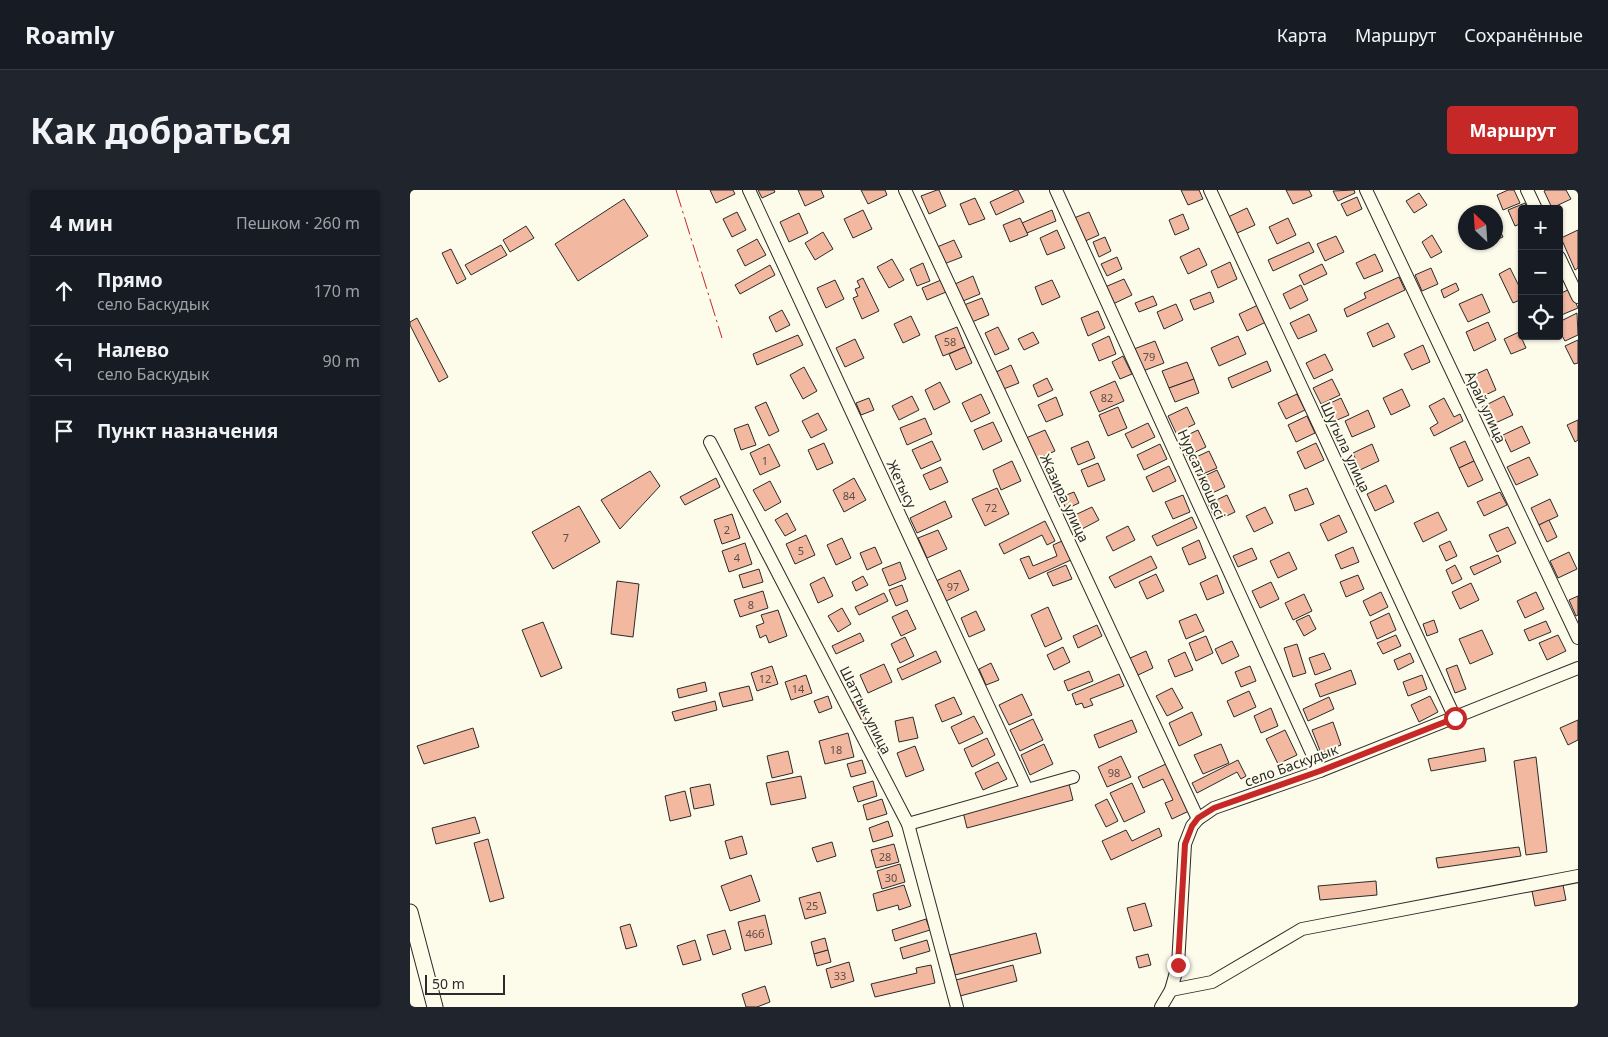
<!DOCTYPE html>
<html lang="ru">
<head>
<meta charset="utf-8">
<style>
	body { margin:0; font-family:"Noto Sans",sans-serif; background:#20242c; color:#f1f3f6 }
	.controls { position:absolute; right:15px; top:15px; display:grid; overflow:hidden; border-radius:5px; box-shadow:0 1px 4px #0004 }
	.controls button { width:45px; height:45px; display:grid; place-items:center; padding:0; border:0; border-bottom:1px solid #363941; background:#171b24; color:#f1f3f6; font:25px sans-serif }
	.compass { position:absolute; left:1048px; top:15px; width:45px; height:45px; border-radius:50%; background:#171b24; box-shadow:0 1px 4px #0004; rotate:335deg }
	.scale { position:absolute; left:15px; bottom:12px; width:80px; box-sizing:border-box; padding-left:5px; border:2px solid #2b2b2b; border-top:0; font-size:14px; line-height:18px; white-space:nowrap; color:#2b2b2b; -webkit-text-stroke:4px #fdfbea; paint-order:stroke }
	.stop { position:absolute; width:15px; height:15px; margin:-11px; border:4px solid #c62828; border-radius:50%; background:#fff }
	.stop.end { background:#c62828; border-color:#fff; box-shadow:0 1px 5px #0008 }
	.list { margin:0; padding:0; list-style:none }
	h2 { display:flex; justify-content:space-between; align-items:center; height:65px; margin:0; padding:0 20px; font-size:21px }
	h2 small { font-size:16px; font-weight:400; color:#9ea1a6 }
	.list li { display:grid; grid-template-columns:32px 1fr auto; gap:15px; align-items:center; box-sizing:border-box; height:70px; padding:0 20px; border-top:1px solid #363941 }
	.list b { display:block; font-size:19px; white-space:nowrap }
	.list p { margin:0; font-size:16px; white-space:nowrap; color:#9ea1a6 }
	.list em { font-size:16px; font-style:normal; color:#9ea1a6 }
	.icon { flex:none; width:28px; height:28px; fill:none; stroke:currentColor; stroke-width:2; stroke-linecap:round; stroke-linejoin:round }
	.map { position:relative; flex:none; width:1168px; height:817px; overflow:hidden; border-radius:5px }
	header { display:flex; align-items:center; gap:30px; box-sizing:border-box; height:70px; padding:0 25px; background:#171b24; border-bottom:1px solid #363941 }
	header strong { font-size:24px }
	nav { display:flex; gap:28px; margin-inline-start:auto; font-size:18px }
	.intro { display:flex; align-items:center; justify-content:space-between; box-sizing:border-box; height:120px; padding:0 30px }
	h1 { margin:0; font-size:35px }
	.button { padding:12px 22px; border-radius:5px; background:#c62828; color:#fff; font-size:18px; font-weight:700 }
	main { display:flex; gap:30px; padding:0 30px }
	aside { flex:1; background:#171b24; border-radius:5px; box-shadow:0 1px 4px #0004 }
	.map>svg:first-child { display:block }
	.building { fill:#f2b8a0; stroke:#2b2b2b }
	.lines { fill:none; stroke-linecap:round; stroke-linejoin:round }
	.minor-casing { stroke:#2b2b2b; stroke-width:14 }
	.major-casing { stroke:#2b2b2b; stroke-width:17 }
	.minor { stroke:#fdfbea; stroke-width:12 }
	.major { stroke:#fdfbea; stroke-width:15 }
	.power { stroke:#c62828; stroke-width:1; stroke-dasharray:18 4 2.5 4; stroke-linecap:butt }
	.route { stroke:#c62828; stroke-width:6 }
	.labels { text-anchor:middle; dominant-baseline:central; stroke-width:4; stroke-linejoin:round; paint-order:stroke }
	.number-label { font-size:11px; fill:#5d4e48 }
	.street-label { font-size:14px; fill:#2b2b2b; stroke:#fdfbea }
</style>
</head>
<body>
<header>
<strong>Roamly</strong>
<nav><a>Карта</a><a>Маршрут</a><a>Сохранённые</a></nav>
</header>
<div class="intro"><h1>Как добраться</h1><a class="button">Маршрут</a></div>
<main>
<aside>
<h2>4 мин<small>Пешком · 260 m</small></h2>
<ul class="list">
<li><svg class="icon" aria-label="ahead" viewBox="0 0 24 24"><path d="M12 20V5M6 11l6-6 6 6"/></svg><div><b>Прямо</b><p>село Баскудык</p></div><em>170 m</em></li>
<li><svg class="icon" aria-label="left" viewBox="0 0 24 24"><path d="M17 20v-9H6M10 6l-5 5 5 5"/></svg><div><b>Налево</b><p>село Баскудык</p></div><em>90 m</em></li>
<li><svg class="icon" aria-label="arrive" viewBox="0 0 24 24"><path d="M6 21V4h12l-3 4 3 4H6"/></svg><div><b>Пункт назначения</b></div></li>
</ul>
</aside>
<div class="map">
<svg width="1168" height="817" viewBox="0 0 1168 817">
	<rect width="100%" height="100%" fill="#fdfbea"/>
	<g class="building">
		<path d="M300 0H323L325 4 306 13Z"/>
		<path d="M348 0H364L365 2 352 8Z"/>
		<path d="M388 0H411L414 7 395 16Z"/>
		<path d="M451 0H475L477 5 458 14Z"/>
		<path d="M527 0H529L536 16 519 24 511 6Z"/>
		<path d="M606 0H608L614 12 586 25 580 12Z"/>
		<path d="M771 0H789L793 9 778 15Z"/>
		<path d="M876 0H899L902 6 883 14Z"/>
		<path d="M944 0 945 3 928 11 923 1Z"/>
		<path d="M1098 0H1104L1110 13 1093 20 1087 5Z"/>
		<path d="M1136 0H1156L1161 9 1142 18 1134 1Z"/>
		<path d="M1009 3 1017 15 1004 23 996 11Z"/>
		<path d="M947 7 952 19 937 26 931 14Z"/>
		<path d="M565 8 575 29 559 35 550 14Z"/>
		<path d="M214 9 238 46 168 91 145 54Z"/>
		<path d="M1115 13 1117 19H1112V33L1105 36 1098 20Z"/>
		<path d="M837 18 845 35 825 44 818 27Z"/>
		<path d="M453 20 462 39 443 48 434 29Z"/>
		<path d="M642 20 646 31 617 43 612 33Z"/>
		<path d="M327 22 336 40 322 47 313 29Z"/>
		<path d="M679 22 689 45 673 52 664 28Z"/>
		<path d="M389 23 398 43 379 52 370 32Z"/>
		<path d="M773 24 779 39 765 45 759 30Z"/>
		<path d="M610 28 618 45 600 52 593 35Z"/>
		<path d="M878 28 886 45 867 54 859 37Z"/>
		<path d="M1086 32 1093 47 1086 50Z"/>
		<path d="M116 36 124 48 100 62 93 50Z"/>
		<path d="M647 40 655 58 637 65 630 48Z"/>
		<path d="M1168 40V78L1165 80 1151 48Z"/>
		<path d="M413 42 423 59 405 70 395 53Z"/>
		<path d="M1022 45 1032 62 1021 68 1012 52Z"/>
		<path d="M926 46 934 62 915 71 907 54Z"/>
		<path d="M695 47 701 61 689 67 683 52Z"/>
		<path d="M347 49 356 65 335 76 327 60Z"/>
		<path d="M544 50 552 67 534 74 527 57Z"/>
		<path d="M899 52 904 62 863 81 858 70Z"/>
		<path d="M91 55 97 65 61 85 55 75Z"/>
		<path d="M789 58 797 75 778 84 770 67Z"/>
		<path d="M41 59 56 89 47 94 32 63Z"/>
		<path d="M965 64 973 81 954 89 946 73Z"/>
		<path d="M707 67 712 79 697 86 691 74Z"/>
		<path d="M482 69 494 90 479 98 467 77Z"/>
		<path d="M820 72 827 89 808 98 801 81Z"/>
		<path d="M513 73 520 91 507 96 500 79Z"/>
		<path d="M912 74 917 84 894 95 889 85Z"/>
		<path d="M360 75 365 85 330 104 325 95Z"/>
		<path d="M1021 78 1028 94 1012 101 1005 85Z"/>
		<path d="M1100 78 1112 102V109L1103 113 1089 84Z"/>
		<path d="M563 86 570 104 553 111 545 94Z"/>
		<path d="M989 87 995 100 937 127 934 119 956 108 954 103Z"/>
		<path d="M453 88 469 121 452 129 443 108 448 106 445 99 450 97 447 91Z"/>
		<path d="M714 89 722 105 703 114 695 97Z"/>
		<path d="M425 90 434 109 416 118 407 98Z"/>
		<path d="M531 90 536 102 517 110 512 98Z"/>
		<path d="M642 90 650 107 632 115 625 97Z"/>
		<path d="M1046 93 1049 100 1034 108 1031 100Z"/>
		<path d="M891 95 898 110 880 119 873 104Z"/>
		<path d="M1160 99 1168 118 1149 126V104Z"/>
		<path d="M800 102 804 112 784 120 780 110Z"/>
		<path d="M1072 104 1080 122 1058 132 1049 114Z"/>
		<path d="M743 106 747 115 729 122 725 113Z"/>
		<path d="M572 108 579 125 562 132 554 115Z"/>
		<path d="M766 114 773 130 754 139 747 122Z"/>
		<path d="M848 115 856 132 837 141 829 124Z"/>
		<path d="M372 120 380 135 366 142 359 127Z"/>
		<path d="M688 121 695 138 678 146 671 128Z"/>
		<path d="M1167 123 1168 145 1155 151 1149 140V132Z"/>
		<path d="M899 124 907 141 888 149 880 133Z"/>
		<path d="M501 126 510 145 493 153 484 134Z"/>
		<path d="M7 128 38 187 29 192 0 135V132Z"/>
		<path d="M1078 132 1086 150 1064 161 1056 142Z"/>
		<path d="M978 133 985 147 963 157 957 143Z"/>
		<path d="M547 137 555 157 533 166 525 146Z"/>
		<path d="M588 137 599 159 585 165 575 143Z"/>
		<path d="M623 142 629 153 614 160 608 149Z"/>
		<path d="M1109 142 1116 158 1101 164 1094 149Z"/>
		<path d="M388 145 393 155 347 175 343 164Z"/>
		<path d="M699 146 706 164 689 171 682 154Z"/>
		<path d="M828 146 836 164 809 176 801 158Z"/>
		<path d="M445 149 454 168 435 177 426 158Z"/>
		<path d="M1168 150V173L1164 174 1155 156Z"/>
		<path d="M745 151 754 173 733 181 724 159Z"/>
		<path d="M1013 155 1020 172 1002 180 994 164Z"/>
		<path d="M555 157 562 173 546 180 539 164Z"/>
		<path d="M915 164 923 180 904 189 896 173Z"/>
		<path d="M713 166 722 184 710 189 702 172Z"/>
		<path d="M857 171 861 181 822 198 818 188Z"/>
		<path d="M777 172 784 189 759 198 752 181Z"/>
		<path d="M601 175 609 193 591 200 584 183Z"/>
		<path d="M394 177 407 201 393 209 380 185Z"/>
		<path d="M1077 179 1086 200 1067 209 1058 188Z"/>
		<path d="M637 188 643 200 628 207 623 195Z"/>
		<path d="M784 189 789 203 765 212 759 198Z"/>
		<path d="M922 189 930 205 911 214 903 198Z"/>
		<path d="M705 191 714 211 689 222 680 202Z"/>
		<path d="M530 192 540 212 524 220 515 200Z"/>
		<path d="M992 199 1000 216 981 225 973 208Z"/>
		<path d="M571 204 580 223 561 232 552 213Z"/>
		<path d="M887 204 895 220 876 229 868 213Z"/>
		<path d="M502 206 509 220 489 230 482 216Z"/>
		<path d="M1094 206 1103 225 1081 235 1072 217Z"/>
		<path d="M646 207 653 225 636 232 628 215Z"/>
		<path d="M459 208 464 220 451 225 446 213Z"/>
		<path d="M931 208 939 225 920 233 912 217Z"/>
		<path d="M1034 208 1044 227 1050 224 1053 231 1024 246 1020 238 1028 233 1019 216Z"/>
		<path d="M356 212 369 241 359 246 345 217Z"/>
		<path d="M708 217 717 238 698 246 689 225Z"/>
		<path d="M777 217 785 234 766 243 758 226Z"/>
		<path d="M958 220 965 237 942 247 935 231Z"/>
		<path d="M408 223 417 240 401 248 392 231Z"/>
		<path d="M897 226 905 243 886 252 878 235Z"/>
		<path d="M515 228 522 244 497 255 490 238Z"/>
		<path d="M1168 230V250L1165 252 1157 235Z"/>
		<path d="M583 232 592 251 573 260 564 240Z"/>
		<path d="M738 233 745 247 722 258 715 244Z"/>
		<path d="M338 234 346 255 331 260 324 239Z"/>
		<path d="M1112 236 1120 253 1101 262 1093 245Z"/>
		<path d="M635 240 645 261 626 270 616 248Z"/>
		<path d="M788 240 796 257 777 266 769 249Z"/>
		<path d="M522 251 531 270 511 279 502 260Z"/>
		<path d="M678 251 685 268 668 275 661 258Z"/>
		<path d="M1055 251 1064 271 1049 278 1040 258Z"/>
		<path d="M414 253 423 273 407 280 398 260Z"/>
		<path d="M906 253 914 270 895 279 887 262Z"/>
		<path d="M359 254 370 276 350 285 340 263Z"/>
		<path d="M750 254 757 269 734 280 727 265Z"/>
		<path d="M962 254 969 271 950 280 943 263Z"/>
		<path d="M799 261 807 278 788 286 780 270Z"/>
		<path d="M1119 267 1128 285 1106 295 1097 277Z"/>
		<path d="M602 271 611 291 591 300 583 280Z"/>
		<path d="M1064 271 1073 290 1058 297 1049 278Z"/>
		<path d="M688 273 695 290 678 297 671 280Z"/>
		<path d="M759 276 766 291 743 302 736 287Z"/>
		<path d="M531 277 538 292 520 300 513 285Z"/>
		<path d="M807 280 815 297 796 306 788 289Z"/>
		<path d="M240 281 250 296 210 339 191 310Z"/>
		<path d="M306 288 310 297 275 315 270 307Z"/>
		<path d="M444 288 456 310 434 322 423 300Z"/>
		<path d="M360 291 371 312 355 321 343 300Z"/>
		<path d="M976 295 984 312 965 321 957 304Z"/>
		<path d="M587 298 599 324 575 336 562 309Z"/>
		<path d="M897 298 904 314 885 321 879 305Z"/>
		<path d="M664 302 669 313 656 319 651 307Z"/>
		<path d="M1090 302 1097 315 1074 326 1067 312Z"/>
		<path d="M773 305 780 322 763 329 755 312Z"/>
		<path d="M817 305 825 322 806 331 798 314Z"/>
		<path d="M1140 309 1148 326 1129 335 1121 318Z"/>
		<path d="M535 311 542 327 507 343 500 328Z"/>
		<path d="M169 316 190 352 143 379 122 342Z"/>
		<path d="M682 317 689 330 672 339 665 325Z"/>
		<path d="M855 317 863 333 844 342 836 326Z"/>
		<path d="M1028 322 1037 340 1013 352 1004 333Z"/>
		<path d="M377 323 386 340 375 346 365 330Z"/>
		<path d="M322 324 330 348 312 354 304 330Z"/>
		<path d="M929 325 937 342 918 351 910 334Z"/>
		<path d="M782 327 787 338 747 356 742 346Z"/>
		<path d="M1139 330 1147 347 1137 352 1129 335Z"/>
		<path d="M635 331 645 351 637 355 632 345 594 364 589 354Z"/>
		<path d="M718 336 725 350 703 361 696 347Z"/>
		<path d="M1098 337 1106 353 1087 362 1079 345Z"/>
		<path d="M528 340 537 359 517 368 508 348Z"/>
		<path d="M396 345 405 365 385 374 376 354Z"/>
		<path d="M432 348 441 368 426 375 417 355Z"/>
		<path d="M789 350 796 368 779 375 772 358Z"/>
		<path d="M652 351 661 370 619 389 610 369 619 366 623 376 647 366 643 355Z"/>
		<path d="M1040 351 1047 366 1036 371 1029 356Z"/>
		<path d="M335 353 342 374 319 382 312 361Z"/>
		<path d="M465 357 472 373 457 380 450 363Z"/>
		<path d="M943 357 949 372 931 379 925 365Z"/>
		<path d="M842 358 847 369 828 377 823 366Z"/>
		<path d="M879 362 887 379 868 388 860 371Z"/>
		<path d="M1159 362 1167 379 1148 388 1140 371Z"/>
		<path d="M1088 365 1091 372 1064 385 1060 377Z"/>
		<path d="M741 366 747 378 705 398 699 387Z"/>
		<path d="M490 372 496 389 479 396 472 379Z"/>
		<path d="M656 375 662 389 643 396 637 383Z"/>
		<path d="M1045 375 1052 389 1042 394 1036 380Z"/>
		<path d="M349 379 353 392 333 398 329 385Z"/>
		<path d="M550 380 559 400 536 411 526 391Z"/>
		<path d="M746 384 754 401 737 409 729 392Z"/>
		<path d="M807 385 814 403 797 410 790 393Z"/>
		<path d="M948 385 954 399 936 407 930 392Z"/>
		<path d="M453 386 458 395 446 401 442 392Z"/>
		<path d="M414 387 423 406 408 413 400 394Z"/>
		<path d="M207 391 229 394 223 447 201 444Z"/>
		<path d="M861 392 869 409 850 418 842 401Z"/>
		<path d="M1061 393 1069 410 1050 419 1042 402Z"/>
		<path d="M492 395 498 411 486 416 479 400Z"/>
		<path d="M353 401 358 418 330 427 324 410Z"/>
		<path d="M971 402 978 417 960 426 953 411Z"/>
		<path d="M1126 402 1134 419 1115 428 1107 411Z"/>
		<path d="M474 403 478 411 449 425 445 417Z"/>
		<path d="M894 404 902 421 883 430 875 413Z"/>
		<path d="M1168 406V425L1166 426 1159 410Z"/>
		<path d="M638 417 652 449 635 457 621 425Z"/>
		<path d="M432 418 441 434 428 442 418 426Z"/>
		<path d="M368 420 377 446 359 453 356 445 350 448 346 436 354 433 351 425Z"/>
		<path d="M497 420 506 439 491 446 482 427Z"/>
		<path d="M566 421 575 440 559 447 551 428Z"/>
		<path d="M979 423 986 440 967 449 960 432Z"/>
		<path d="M786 424 794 441 776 449 769 431Z"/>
		<path d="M899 425 906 439 894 446 886 431Z"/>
		<path d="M1024 430 1028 442 1017 446 1013 434Z"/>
		<path d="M1136 431 1141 442 1119 451 1114 440Z"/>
		<path d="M133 432 152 478 131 487 112 440Z"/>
		<path d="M687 435 692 446 668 458 663 446Z"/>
		<path d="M1072 440 1083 464 1060 474 1049 449Z"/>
		<path d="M450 443 454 451 426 464 422 456Z"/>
		<path d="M986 445 991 456 973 464 967 453Z"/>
		<path d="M1148 445 1156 461 1137 470 1129 453Z"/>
		<path d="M796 446 803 463 786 471 779 453Z"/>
		<path d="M495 447 504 466 490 473 481 454Z"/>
		<path d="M822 451 829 466 812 474 805 459Z"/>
		<path d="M887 454 896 483 883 487 874 458Z"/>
		<path d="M653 457 660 472 644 480 637 465Z"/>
		<path d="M526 461 531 472 492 490 487 479Z"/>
		<path d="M736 461 743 478 726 486 718 469Z"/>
		<path d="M775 462 783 480 765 487 758 470Z"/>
		<path d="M914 463 921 479 905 485 899 468Z"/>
		<path d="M1000 463 1004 472 988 480 984 470Z"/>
		<path d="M581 473 589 490 576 495 569 479Z"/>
		<path d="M474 474 482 492 458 503 450 485Z"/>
		<path d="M1047 475 1056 499 1045 503 1036 479Z"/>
		<path d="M362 476 368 494 347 501 341 483Z"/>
		<path d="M840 476 846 491 831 497 825 482Z"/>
		<path d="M941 480 946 494 910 507 905 494Z"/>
		<path d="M679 481 683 491 658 501 654 491Z"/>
		<path d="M709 484 714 496 680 509 683 515 674 518 672 513 666 515 662 504Z"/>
		<path d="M396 485 402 503 381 510 375 492Z"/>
		<path d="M1012 485 1017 499 998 506 993 492Z"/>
		<path d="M295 492 297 501 269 508 267 499Z"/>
		<path d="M339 496 343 510 313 517 309 503Z"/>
		<path d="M762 498 773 518 757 526 746 506Z"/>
		<path d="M839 501 846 517 824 527 817 511Z"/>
		<path d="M612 504 622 525 599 535 589 515Z"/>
		<path d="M418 506 422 518 409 523 404 511Z"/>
		<path d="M1020 506 1028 522 1009 532 1001 515Z"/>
		<path d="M544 507 552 524 532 532 525 515Z"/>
		<path d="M919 507 924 519 898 531 893 519Z"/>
		<path d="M447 510 459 535 452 538 440 514Z"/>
		<path d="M305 511 307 520 265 531 262 522Z"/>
		<path d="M861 518 868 536 851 543 844 526Z"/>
		<path d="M782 522 792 545 769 556 759 533Z"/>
		<path d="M564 526 573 543 549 554 541 537Z"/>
		<path d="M503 527 508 548 489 552 485 531Z"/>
		<path d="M623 529 633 550 610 561 600 540Z"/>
		<path d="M722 530 727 542 689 558 684 545Z"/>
		<path d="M1168 530V550L1158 555 1150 538Z"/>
		<path d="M923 532 931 555 911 563 902 540Z"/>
		<path d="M63 538 69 557 14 574 7 556Z"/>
		<path d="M875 540 887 565 868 574 856 549Z"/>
		<path d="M438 543 444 567 415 574 409 551Z"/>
		<path d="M577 548 585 565 562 577 554 559Z"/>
		<path d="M634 554 643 574 620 585 611 565Z"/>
		<path d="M811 554 819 573 793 584 784 565Z"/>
		<path d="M505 556 514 580 496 587 487 563Z"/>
		<path d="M1074 558 1076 571 1021 581 1018 569Z"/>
		<path d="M378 561 383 583 362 588 357 566Z"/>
		<path d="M711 566 721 587 697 597 688 577Z"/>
		<path d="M1126 567 1137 662 1116 665 1104 571Z"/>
		<path d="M452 570 456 583 441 587 437 574Z"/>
		<path d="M828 570 836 586 831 589 827 582 787 603 782 593Z"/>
		<path d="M588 572 597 589 573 600 565 583Z"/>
		<path d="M758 573 779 621 762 629 755 613 763 610 753 589 733 598 728 587Z"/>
		<path d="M391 586 396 608 361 615 356 593Z"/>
		<path d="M463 591 467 606 448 612 443 597Z"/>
		<path d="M722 593 735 622 714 632 700 603Z"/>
		<path d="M300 594 304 615 284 619 280 598Z"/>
		<path d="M659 594 663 610 557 638 553 622Z"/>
		<path d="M275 601 281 626 260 631 255 606Z"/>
		<path d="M472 609 477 624 457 630 453 615Z"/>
		<path d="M697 609 708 631 696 637 685 615Z"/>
		<path d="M65 627 70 643 26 654 22 638Z"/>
		<path d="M478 631 483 646 463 652 459 638Z"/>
		<path d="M749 638 752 646 701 670 692 651 716 640 722 651Z"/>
		<path d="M332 646 337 664 320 669 315 651Z"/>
		<path d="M78 649 94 708 80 712 64 653Z"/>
		<path d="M422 652 426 666 407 672 402 658Z"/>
		<path d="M484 654 489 672 466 678 461 660Z"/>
		<path d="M1109 657 1111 666 1028 678 1026 668Z"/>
		<path d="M490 674 495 692 472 699 467 681Z"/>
		<path d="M341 685 350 711 320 721 311 696Z"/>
		<path d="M966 691 967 705 910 710 908 696Z"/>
		<path d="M494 695 501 716 489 720 488 715 467 721 463 704Z"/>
		<path d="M1153 695 1156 710 1125 716 1122 701Z"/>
		<path d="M410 702 416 723 395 729 389 708Z"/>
		<path d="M735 713 742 736 724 741 717 718Z"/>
		<path d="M355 725 362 754 335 761 328 732Z"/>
		<path d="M516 729 520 740 485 751 482 740Z"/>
		<path d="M220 734 227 756 216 759 210 737Z"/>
		<path d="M315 740 321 759 303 765 297 745Z"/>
		<path d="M626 743 631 763 545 785 540 765Z"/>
		<path d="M415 748 418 760 404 764 401 752Z"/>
		<path d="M285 750 291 770 273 775 267 756Z"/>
		<path d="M517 750 520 761 493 769 490 758Z"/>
		<path d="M418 760 421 772 407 776 404 764Z"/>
		<path d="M738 764 741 775 729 778 726 767Z"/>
		<path d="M439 772 444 791 421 798 416 779Z"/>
		<path d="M521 775 525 793 465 807 461 794 507 783 506 778Z"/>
		<path d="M603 775 607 791 550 806 546 790Z"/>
		<path d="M355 796 360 812 347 817H336L332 804Z"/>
	</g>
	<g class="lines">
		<g class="minor-casing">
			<g id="minor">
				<path d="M339 0 617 600"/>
				<path d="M495 0 788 629"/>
				<path d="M646 0 910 581"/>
				<path d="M800 0 1045 528"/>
				<path d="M956 0 1168 448"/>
				<path d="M1117 0 1126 19"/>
				<path d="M1149 67 1168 107"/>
				<path d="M300 252 498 634 547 817"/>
				<path d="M498 634 663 587"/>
				<path d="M761 800 802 792 892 739 1168 686"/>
				<path d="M751 817 761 800 768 775 775 654 782 636 788 629 804 618 910 581 1168 478"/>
			</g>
		</g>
		<g class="major-casing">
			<path id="major" d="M0 722 25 817"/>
		</g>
		<use href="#minor" class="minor"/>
		<use href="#major" class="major"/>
		<path class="power" d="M266 0 312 148"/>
	</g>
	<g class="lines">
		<path class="route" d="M768 775 775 654 782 636 788 628 804 618 910 581 1045 528"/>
	</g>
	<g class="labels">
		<g class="number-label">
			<text x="540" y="151">58</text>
			<text x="739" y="166">79</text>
			<text x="697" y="207">82</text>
			<text x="355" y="270">1</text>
			<text x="439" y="305">84</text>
			<text x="581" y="317">72</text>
			<text x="317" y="339">2</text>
			<text x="156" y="347">7</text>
			<text x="391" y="360">5</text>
			<text x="327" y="367">4</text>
			<text x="543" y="396">97</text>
			<text x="341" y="414">8</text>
			<text x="355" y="488">12</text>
			<text x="388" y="498">14</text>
			<text x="426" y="559">18</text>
			<text x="704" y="582">98</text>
			<text x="475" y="666">28</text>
			<text x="481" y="687">30</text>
			<text x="402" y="715">25</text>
			<text x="345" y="743">46б</text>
			<text x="430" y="785">33</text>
		</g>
		<g class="street-label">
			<text transform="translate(1076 217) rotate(65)">Арай улица</text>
			<text transform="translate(936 257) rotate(65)">Шугыла улица</text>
			<text transform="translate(792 284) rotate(66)">Нурсат кошесi</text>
			<text transform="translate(492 294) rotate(65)">Жетысу</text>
			<text transform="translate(655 308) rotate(65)">Жазира улица</text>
			<text transform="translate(456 520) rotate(63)">Шаттык улица</text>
			<text transform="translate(881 575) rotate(-20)">село Баскудык</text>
		</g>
	</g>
</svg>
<div class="controls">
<button>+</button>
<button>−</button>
<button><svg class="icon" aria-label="locate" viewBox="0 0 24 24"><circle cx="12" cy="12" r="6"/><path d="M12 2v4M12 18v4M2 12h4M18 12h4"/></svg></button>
</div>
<svg class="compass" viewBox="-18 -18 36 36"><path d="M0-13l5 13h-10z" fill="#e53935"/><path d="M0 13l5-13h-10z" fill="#9ea1a6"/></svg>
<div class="scale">50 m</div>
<div class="stop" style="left:1045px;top:528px"></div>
<div class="stop end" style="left:768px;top:775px"></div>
</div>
</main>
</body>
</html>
